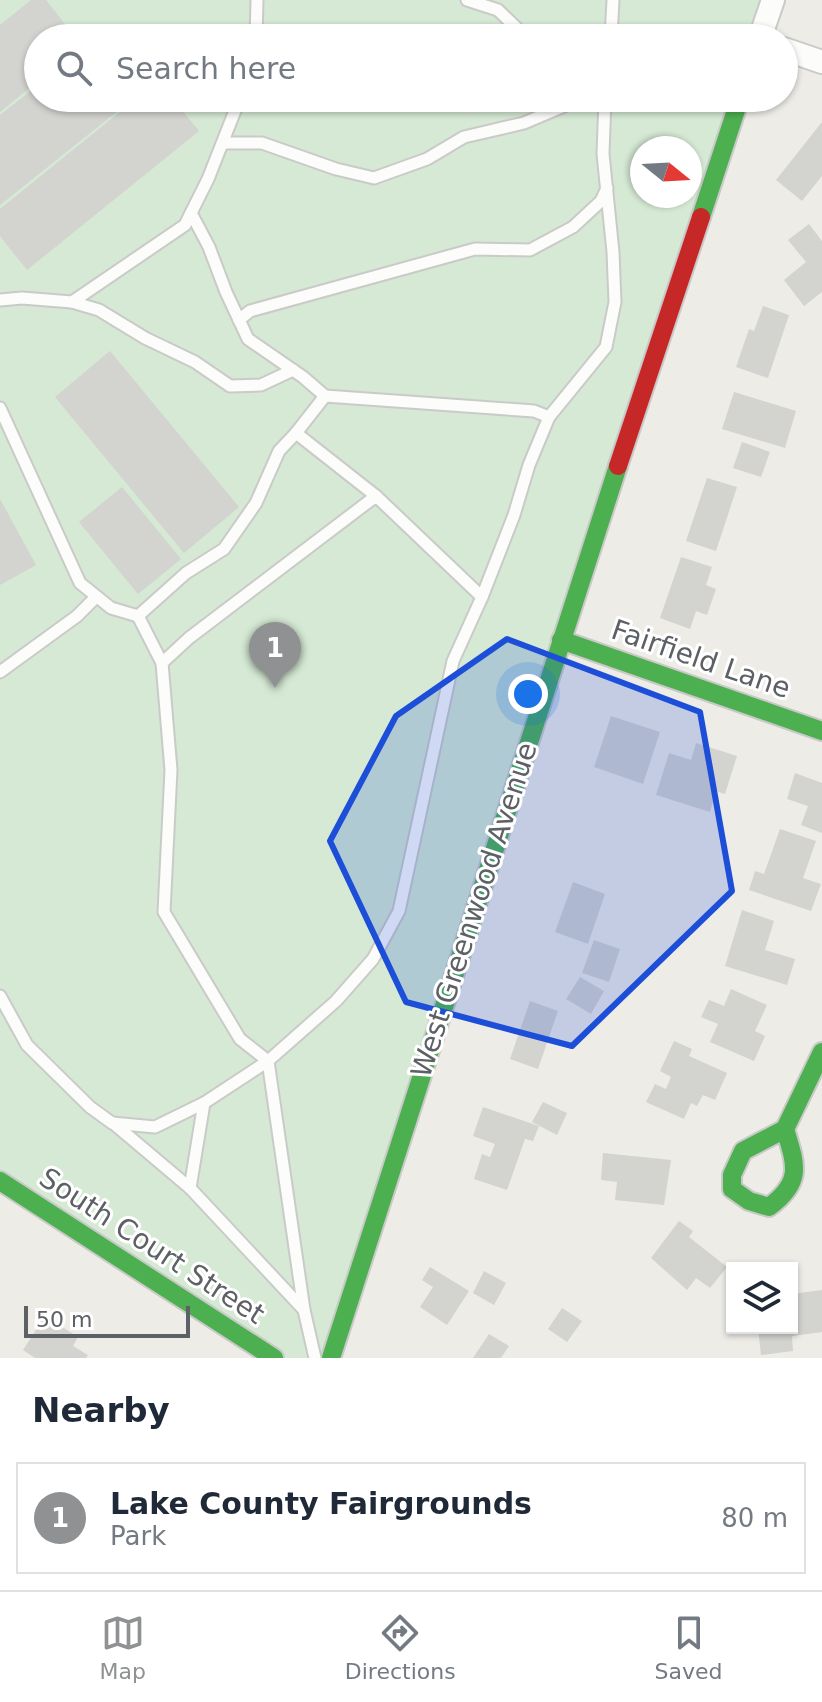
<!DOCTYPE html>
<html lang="en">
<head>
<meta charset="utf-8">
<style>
	body { margin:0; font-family:"DejaVu Sans",sans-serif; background:#f6f6f7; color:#1f2937 }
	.controls { position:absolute; right:24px; bottom:24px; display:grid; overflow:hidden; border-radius:0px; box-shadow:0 2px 6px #0004 }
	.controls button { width:72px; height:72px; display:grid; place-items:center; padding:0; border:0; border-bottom:2px solid #e0e1e3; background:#fff; color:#1f2937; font:40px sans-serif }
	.compass { position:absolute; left:630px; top:136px; width:72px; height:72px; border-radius:50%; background:#fff; box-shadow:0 2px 6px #0004; rotate:108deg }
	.scale { position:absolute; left:24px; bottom:20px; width:166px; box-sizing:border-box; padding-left:8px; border:4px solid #5d6065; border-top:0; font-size:22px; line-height:28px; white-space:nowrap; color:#5d6065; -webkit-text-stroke:6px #fff; paint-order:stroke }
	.you { position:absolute; left:528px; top:694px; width:28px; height:28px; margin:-20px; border:6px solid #fff; border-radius:50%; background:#1a73e8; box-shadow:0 0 0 12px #1a73e833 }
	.badge { display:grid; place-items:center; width:52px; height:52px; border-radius:50%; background:#8f9192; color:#fff; font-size:26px; font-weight:700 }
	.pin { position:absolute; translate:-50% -66px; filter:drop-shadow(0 2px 4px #0008) }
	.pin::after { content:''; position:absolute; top:42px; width:28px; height:24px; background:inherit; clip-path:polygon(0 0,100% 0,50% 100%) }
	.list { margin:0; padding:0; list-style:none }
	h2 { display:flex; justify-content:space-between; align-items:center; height:104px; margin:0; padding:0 32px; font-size:34px }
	h2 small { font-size:26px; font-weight:400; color:#747a83 }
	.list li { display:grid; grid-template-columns:52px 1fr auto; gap:24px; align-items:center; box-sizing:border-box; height:112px; margin:0 16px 16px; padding:0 16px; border:2px solid #e0e1e3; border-radius:0px }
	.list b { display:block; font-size:30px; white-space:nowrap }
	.list p { margin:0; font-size:26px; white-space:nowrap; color:#747a83 }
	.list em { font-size:26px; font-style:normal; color:#747a83 }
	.icon { flex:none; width:44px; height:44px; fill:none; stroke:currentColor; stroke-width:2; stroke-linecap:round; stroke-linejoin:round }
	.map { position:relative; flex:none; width:822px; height:1358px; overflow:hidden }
	.search { position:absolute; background:#fff; box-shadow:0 2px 6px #0004; left:24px; right:24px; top:24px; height:88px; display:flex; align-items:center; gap:20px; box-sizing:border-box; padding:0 28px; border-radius:44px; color:#747a83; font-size:30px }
	.sheet { height:232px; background:#fff }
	nav { display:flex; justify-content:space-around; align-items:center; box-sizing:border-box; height:112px; border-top:2px solid #e0e1e3; background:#fff; font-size:22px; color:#747a83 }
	nav a { display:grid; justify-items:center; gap:4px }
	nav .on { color:#8f9192 }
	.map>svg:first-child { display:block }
	.green { fill:#d5e9d4; fill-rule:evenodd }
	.building { fill:#d3d3d0 }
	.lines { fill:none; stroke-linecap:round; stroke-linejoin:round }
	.lane-casing { stroke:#cacac9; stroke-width:15 }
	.street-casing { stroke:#cacac9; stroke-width:26 }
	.fast-casing { stroke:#c9c9c7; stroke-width:22 }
	.jam-casing { stroke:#c9c9c7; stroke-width:22 }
	.lane { stroke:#fcfcfb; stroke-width:11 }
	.street { stroke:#fcfcfb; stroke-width:22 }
	.fast { stroke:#4caf50; stroke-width:18 }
	.jam { stroke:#c62828; stroke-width:18 }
	.marked { fill:#1d4ed8; fill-opacity:0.2; stroke:#1d4ed8; stroke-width:6; stroke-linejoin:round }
	.labels { text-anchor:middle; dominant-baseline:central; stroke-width:6; stroke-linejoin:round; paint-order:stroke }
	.street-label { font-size:28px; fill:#5d6065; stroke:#fff }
</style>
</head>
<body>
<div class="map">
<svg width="822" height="1358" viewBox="0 0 822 1358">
	<rect width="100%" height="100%" fill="#edece7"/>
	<path class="green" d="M0 0H775L762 38H38V98H743L331 1358H274L0 1181ZM642 148H690V196H642Z"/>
	<g class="building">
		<path d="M31 0H46L76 38H38V81L0 112V25Z"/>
		<path d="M113 25 124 38H97Z"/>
		<path d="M38 85V98H134L0 205V115Z"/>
		<path d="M137 98H172L199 131 27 270 0 236V209Z"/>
		<path d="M822 122V176L802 201 776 180Z"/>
		<path d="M809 224 822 241V292L804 306 784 280 806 262 788 240Z"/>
		<path d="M763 306 789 315 768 378 736 367 749 329 754 331Z"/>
		<path d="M110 351 239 507 184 553 55 397Z"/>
		<path d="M734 392 796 411 785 448 722 429Z"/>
		<path d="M742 442 770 452 761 477 733 468Z"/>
		<path d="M707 478 737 487 716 551 686 541Z"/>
		<path d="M122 487 181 559 138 594 79 522Z"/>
		<path d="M0 499 36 565 0 585Z"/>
		<path d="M681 557 712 567 706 585 716 589 707 615 696 611 690 629 660 618Z"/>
		<path d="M611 716 660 732 643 784 594 767Z"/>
		<path d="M696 743 737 756 725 794 716 791 710 812 656 795 669 753 691 760Z"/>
		<path d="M795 773 822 783V833L801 825 808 806 787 799Z"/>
		<path d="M780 829 816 841 803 878 821 884 811 911 749 890 755 871 764 874Z"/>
		<path d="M573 882 605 894 588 944 555 932Z"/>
		<path d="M742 910 774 921 765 950 795 959 787 985 725 966Z"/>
		<path d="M594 940 620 949 609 982 582 973Z"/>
		<path d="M580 977 604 991 591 1014 566 999Z"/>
		<path d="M731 989 767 1005 755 1031 765 1036 754 1061 710 1042 718 1024 701 1017 709 1000 724 1006Z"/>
		<path d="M530 1001 558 1011 538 1069 510 1059Z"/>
		<path d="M674 1041 692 1049 689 1056 727 1073 715 1100 703 1095 697 1106 691 1103 684 1119 646 1102 655 1084 666 1089 671 1077 660 1071Z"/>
		<path d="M543 1102 567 1113 557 1135 532 1122Z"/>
		<path d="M483 1107 539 1126 533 1141 525 1139 507 1190 474 1179 482 1154 490 1157 495 1144 473 1136Z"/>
		<path d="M603 1153 671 1160 664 1205 615 1200 617 1182 601 1180Z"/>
		<path d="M679 1221 693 1231 689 1237 727 1267 710 1288 696 1278 687 1290 651 1258Z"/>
		<path d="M430 1267 469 1291 447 1325 420 1307 433 1287 422 1280Z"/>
		<path d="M484 1271 506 1283 494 1305 473 1293Z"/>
		<path d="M822 1290V1332L792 1336 793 1351 761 1355 758 1328H792V1294Z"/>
		<path d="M562 1308 582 1321 567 1342 548 1329Z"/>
		<path d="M45 1316 78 1337 73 1346 88 1355 86 1358H35L23 1350Z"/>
		<path d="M489 1334 509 1346 501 1358H473Z"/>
	</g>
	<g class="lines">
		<g class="lane-casing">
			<g id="lane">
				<path d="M467 0 498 10 527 38"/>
				<path d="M256 38 257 0"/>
				<path d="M611 38 613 0"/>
				<path d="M223 143H262L336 169 374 178 427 159 464 137 524 123 583 98"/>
				<path d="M191 213 209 247 226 292 248 339 303 377 325 396"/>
				<path d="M0 300 22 298 72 302 185 225 208 179 240 98"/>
				<path d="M72 302 99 310 145 338 195 362 230 386 261 385 293 370"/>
				<path d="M239 320 250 311 475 249 530 250 573 227 601 201 607 188"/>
				<path d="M0 408 80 583 111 608 138 616"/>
				<path d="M376 496 296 433 325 396 534 411 549 417"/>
				<path d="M162 663 138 616 186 573 224 549 256 503 279 451 296 433"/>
				<path d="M0 672 77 616 96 597"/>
				<path d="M0 996 27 1045 90 1107 112 1123 155 1127 204 1103 268 1061 336 1001 373 959 399 911 453 661 482 597 514 515 529 465 549 417 606 347 615 302 613 252 603 154 605 98"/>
				<path d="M204 1103 190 1188 304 1310 268 1061 240 1039 164 912 171 770 162 663 189 638 376 496 482 597"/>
				<path d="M113 1123 190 1188"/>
				<path d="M304 1310 315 1358"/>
			</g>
		</g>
		<g class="street-casing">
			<g id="street">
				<path d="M760 38 773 0"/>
				<path d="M784 49 822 62"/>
			</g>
		</g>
		<g class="fast-casing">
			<g id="fast">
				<path d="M701 217 740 98"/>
				<path d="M561 640 822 731"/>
				<path d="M785 1129C796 1165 803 1182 769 1207L749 1201 732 1189V1175L743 1151 785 1129 822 1052"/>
				<path d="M0 1181 274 1358"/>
				<path d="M331 1358 618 466"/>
			</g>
		</g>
		<g class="jam-casing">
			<path id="jam" d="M618 466 701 217"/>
		</g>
		<use href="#lane" class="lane"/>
		<use href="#street" class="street"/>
		<use href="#fast" class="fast"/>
		<use href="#jam" class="jam"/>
	</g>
	<path class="marked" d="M507 639 700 712 732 891 572 1046 406 1002 330 841 396 716Z"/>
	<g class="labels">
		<g class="street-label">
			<text transform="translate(701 659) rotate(19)">Fairfield Lane</text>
			<text transform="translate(474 910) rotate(-72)">West Greenwood Avenue</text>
			<text transform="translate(152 1246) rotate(33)">South Court Street</text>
		</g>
	</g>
</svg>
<div class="controls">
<button><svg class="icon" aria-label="layers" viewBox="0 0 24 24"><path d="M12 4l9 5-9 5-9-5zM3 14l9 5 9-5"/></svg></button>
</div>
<svg class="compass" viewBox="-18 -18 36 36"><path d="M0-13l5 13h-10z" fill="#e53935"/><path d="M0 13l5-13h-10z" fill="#747a83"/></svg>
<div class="scale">50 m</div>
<div class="you"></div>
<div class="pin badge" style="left:275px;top:688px">1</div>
<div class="search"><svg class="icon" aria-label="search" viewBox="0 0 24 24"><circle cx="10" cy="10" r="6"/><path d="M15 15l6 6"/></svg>Search here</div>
</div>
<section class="sheet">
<h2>Nearby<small></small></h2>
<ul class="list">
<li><span class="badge">1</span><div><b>Lake County Fairgrounds</b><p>Park</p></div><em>80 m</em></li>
</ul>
</section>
<nav>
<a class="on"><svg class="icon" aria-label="map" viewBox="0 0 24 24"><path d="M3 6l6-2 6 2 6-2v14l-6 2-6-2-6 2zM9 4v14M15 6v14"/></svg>Map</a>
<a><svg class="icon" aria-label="directions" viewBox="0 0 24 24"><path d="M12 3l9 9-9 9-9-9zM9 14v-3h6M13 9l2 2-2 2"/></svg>Directions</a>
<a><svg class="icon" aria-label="saved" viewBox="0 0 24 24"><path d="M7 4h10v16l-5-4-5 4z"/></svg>Saved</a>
</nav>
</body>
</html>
